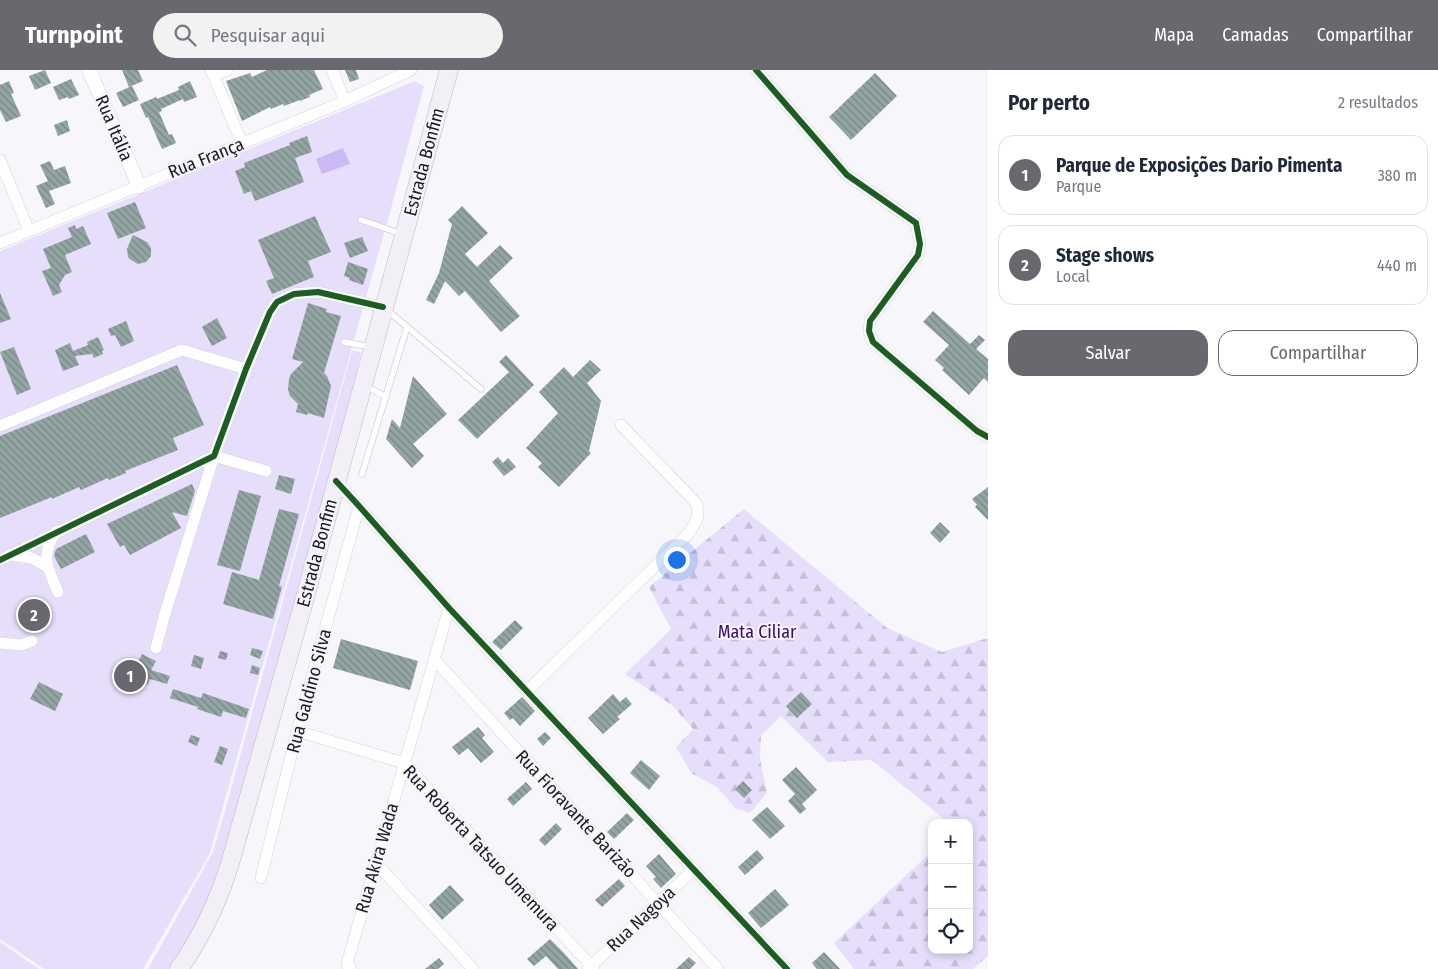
<!DOCTYPE html>
<html lang="pt">
<head>
<meta charset="utf-8">
<style>
	body { margin:0; font-family:"Fira Sans Condensed",sans-serif; background:#f2f2f3; color:#1f2937 }
	.controls { position:absolute; right:15px; bottom:15px; display:grid; overflow:hidden; border-radius:10px; box-shadow:0 2px 8px #0003 }
	.controls button { width:45px; height:45px; display:grid; place-items:center; padding:0; border:0; border-bottom:1px solid #e0e1e3; background:#fff; color:#1f2937; font:25px sans-serif }
	.you { position:absolute; left:676px; top:489px; width:18px; height:18px; margin:-12px; border:4px solid #fff; border-radius:50%; background:#1a73e8; box-shadow:0 0 0 8px #1a73e833 }
	.badge { display:grid; place-items:center; width:32px; height:32px; border-radius:50%; background:#69686e; color:#fff; font-size:16px; font-weight:700 }
	.pin { position:absolute; translate:-50% -50%; border:2px solid #fff; box-shadow:0 1px 5px #0006 }
	.list { margin:0; padding:0; list-style:none }
	h2 { display:flex; justify-content:space-between; align-items:center; height:65px; margin:0; padding:0 20px; font-size:21px }
	h2 small { font-size:16px; font-weight:400; color:#747a83 }
	.list li { display:grid; grid-template-columns:32px 1fr auto; gap:15px; align-items:center; box-sizing:border-box; height:80px; margin:0 10px 10px; padding:0 10px; border:1px solid #e0e1e3; border-radius:15px }
	.list b { display:block; font-size:19px; white-space:nowrap }
	.list p { margin:0; font-size:16px; white-space:nowrap; color:#747a83 }
	.list em { font-size:16px; font-style:normal; color:#747a83 }
	.actions { display:flex; gap:10px; padding:15px 20px }
	.actions a { flex:1; padding:11px 0; border:1px solid #69686e; border-radius:15px; text-align:center; font-size:18px; color:#69686e }
	.actions .main { background:#69686e; color:#fff }
	.icon { flex:none; width:28px; height:28px; fill:none; stroke:currentColor; stroke-width:2; stroke-linecap:round; stroke-linejoin:round }
	.map { position:relative; flex:none; width:988px; height:899px; overflow:hidden }
	header { display:flex; align-items:center; gap:30px; box-sizing:border-box; height:70px; padding:0 25px; background:#69686e; color:#fff }
	header strong { font-size:24px }
	nav { display:flex; gap:28px; margin-inline-start:auto; font-size:18px }
	.search { width:350px; height:45px; background:#f2f2f3; display:flex; align-items:center; gap:12px; box-sizing:border-box; padding:0 18px; border-radius:28px; color:#747a83; font-size:19px }
	main { display:flex }
	aside { flex:1; background:#fff }
	.map>svg:first-child { display:block }
	.forest { fill:url(#forest-firs) }
	.green { fill:#e6defb }
	.water { fill:#ccbaf7 }
	.building { fill:url(#building-back-hatch) }
	.lines { fill:none; stroke-linecap:round; stroke-linejoin:round }
	.service-casing { stroke:#d4d3d8; stroke-width:7 }
	.minor-casing { stroke:#d4d3d8; stroke-width:12 }
	.tertiary-casing { stroke:#d4d3d8; stroke-width:15 }
	.primary-casing { stroke:#bcb8c6; stroke-width:19 }
	.service { stroke:#fefefe; stroke-width:5.5 }
	.minor { stroke:#fefefe; stroke-width:11 }
	.tertiary { stroke:#fefefe; stroke-width:14 }
	.primary { stroke:#f2eff7; stroke-width:18 }
	.cycleway-casing { stroke:#f6f4fc; stroke-width:9 }
	.cycleway { stroke:#1b5e20; stroke-width:6 }
	.labels { text-anchor:middle; dominant-baseline:central; stroke-width:4; stroke-linejoin:round; paint-order:stroke }
	.street-label { font-size:18px; fill:#1d1b22; stroke:#f6f4fc }
	.park-label { font-size:18px; fill:#3a0c70; stroke:#f6f4fc }
</style>
</head>
<body>
<header>
<strong>Turnpoint</strong>
<div class="search"><svg class="icon" aria-label="search" viewBox="0 0 24 24"><circle cx="10" cy="10" r="6"/><path d="M15 15l6 6"/></svg>Pesquisar aqui</div>
<nav><a>Mapa</a><a>Camadas</a><a>Compartilhar</a></nav>
</header>
<main>
<div class="map">
<svg width="988" height="899" viewBox="0 0 988 899">
	<defs>
		<pattern id="forest-firs" width="22" height="20" patternUnits="userSpaceOnUse" patternTransform="scale(1.25)"><rect width="22" height="20" fill="#e6defb"/><path d="M5 1l3.5 6h-7zM16 11l3.5 6h-7z" fill="#c5bed7"/></pattern>
		<pattern id="building-back-hatch" width="6" height="6" patternUnits="userSpaceOnUse" patternTransform="scale(1.25)"><rect width="6" height="6" fill="#93a6a3"/><path d="M-1 5l2 2M0 0l6 6M5-1l2 2" fill="none" stroke="#778684"/></pattern>
	</defs>
	<rect width="100%" height="100%" fill="#f7f6fa"/>
	<path class="forest" d="M744 439 887 558 942 582 988 568V886L973 899H854L834 873 932 781V880H969V753H949L872 690 828 692 781 646 761 665 760 689 767 723 750 743 735 738 717 717 691 703 676 677 693 659 672 635 625 604 671 559 649 517Z"/>
	<g class="green">
		<path d="M415 11 424 16 390 142 210 783 143 899H44L0 869V181Z"/>
		<path d="M352 281 361 282 357 299 359 302 213 829 173 899H148L212 784 223 748Z"/>
		<path d="M0 872 39 899H0Z"/>
	</g>
	<path class="water" d="M343 78 350 94 322 104 316 89Z"/>
	<g class="building">
		<path d="M45 0 51 13 35 20 29 6Z"/>
		<path d="M122 0H138L143 11 129 17Z"/>
		<path d="M267 0H314L323 19 309 25 310 27 300 31V30L284 36 283 34 271 39 270 37 242 51 226 11 250 3 252 7Z"/>
		<path d="M345 0H356L359 9 350 12Z"/>
		<path d="M875 3 897 26 851 70 829 47Z"/>
		<path d="M71 9 79 25 69 29 68 27 59 30 53 17Z"/>
		<path d="M9 11 14 23 11 24 21 46 6 52 0 40V15Z"/>
		<path d="M190 11 197 27 184 32 183 29 161 39 162 41 159 42 169 65 172 64 176 73 162 79 148 47 146 48 140 34 156 27 157 29 179 20 178 17Z"/>
		<path d="M132 16 139 30 123 37 116 23Z"/>
		<path d="M67 50 70 61 58 66 54 55Z"/>
		<path d="M307 66 312 82 295 88 304 112 255 131 251 121 244 124 235 101 245 97 244 93 290 75 289 73Z"/>
		<path d="M50 91 54 100 65 96 71 113 49 121 55 134 46 138 36 116 48 111 40 95Z"/>
		<path d="M135 132 146 158 118 169 107 143Z"/>
		<path d="M462 136 488 163 465 184 477 197 500 175 513 188 489 211 520 246 501 262 465 221 459 226 445 211 434 234 426 230 439 203 452 154 448 150Z"/>
		<path d="M315 146 331 182 308 191 314 207 272 224 266 211 274 208 258 170Z"/>
		<path d="M75 155 76 159 83 156 91 174 65 185 72 202 65 205 59 215 62 222 53 226 42 201 51 198 43 179 72 167 68 158Z"/>
		<path d="M133 165 147 172 151 178V186L146 192 138 194 131 190 128 187 127 179Z"/>
		<path d="M362 167 368 181 350 188 344 173Z"/>
		<path d="M348 192 368 199 363 215 349 210 350 208 344 206Z"/>
		<path d="M0 223 11 249 0 253Z"/>
		<path d="M308 233 327 239 326 242 341 246 324 303 327 306 331 316 324 348 308 343 307 345 296 342 298 334 290 326 288 320 289 309 291 304 303 292 292 289Z"/>
		<path d="M933 241 970 274 979 265 985 270 976 279 988 289V312L984 308 969 325 942 300 944 298 935 290 949 275 923 252Z"/>
		<path d="M217 248 227 268 212 276 202 257Z"/>
		<path d="M126 251 134 271 121 277 115 265 111 266 108 259Z"/>
		<path d="M98 267 104 280 102 281 103 284 94 288 92 284 75 286 79 295 63 301 55 280 70 273 73 281 88 275 87 272Z"/>
		<path d="M14 277 31 319 17 325 0 282Z"/>
		<path d="M506 285 534 315 477 369 458 350 509 302 499 292Z"/>
		<path d="M590 290 601 300 587 313 601 331 589 381 591 383 559 417 538 397 542 393 526 378 558 343 539 322 564 297 573 307Z"/>
		<path d="M177 295 204 355 173 368 178 380 125 401 126 403 109 410 108 408 81 420 79 417 52 429V427L0 448V366Z"/>
		<path d="M413 306 447 344 413 374 424 386 412 398 386 369 392 349 400 358Z"/>
		<path d="M498 387 503 393 508 388 516 397 504 406 492 392Z"/>
		<path d="M279 405 295 409 291 424 275 419Z"/>
		<path d="M192 414 195 421 187 446 172 442 181 458 130 485 124 475 120 477 107 454Z"/>
		<path d="M988 417V450L975 437 977 435 972 429Z"/>
		<path d="M239 420 261 426 240 501 217 495Z"/>
		<path d="M279 439 299 444 279 516 282 517 273 549 223 534 232 502 259 510Z"/>
		<path d="M940 452 950 462 940 473 930 463Z"/>
		<path d="M86 464 95 482 61 499 54 486 56 479Z"/>
		<path d="M32 529 47 537 35 561 20 553Z"/>
		<path d="M515 550 523 558 501 580 492 572Z"/>
		<path d="M341 569 418 591 410 620 333 598Z"/>
		<path d="M252 578 263 581 260 589 250 585Z"/>
		<path d="M220 581 228 583 226 590 218 588Z"/>
		<path d="M142 584 156 591 151 600 170 606 167 614 150 609 147 615 135 609 140 598 136 596Z"/>
		<path d="M194 585 204 588 201 599 191 596Z"/>
		<path d="M252 595 260 598 258 605 250 603Z"/>
		<path d="M39 612 63 624 55 641 30 629Z"/>
		<path d="M173 619 201 628 203 623 249 639 246 648 223 641 221 647 197 639 198 637 170 628Z"/>
		<path d="M801 622 812 634 797 648 786 636Z"/>
		<path d="M613 624 620 632 626 627 632 634 617 647 620 649 603 664 588 648Z"/>
		<path d="M522 627 535 641 520 656 513 648 510 650 504 643Z"/>
		<path d="M478 657 485 665 482 668 494 682 481 693 468 678 459 685 452 677Z"/>
		<path d="M545 662 551 668 543 676 537 669Z"/>
		<path d="M191 665 200 668 197 676 188 672Z"/>
		<path d="M220 676 228 679 222 695 214 692Z"/>
		<path d="M641 690 660 706 649 720 630 703Z"/>
		<path d="M796 697 817 720 802 734 806 739 800 744 788 731 795 724 782 710Z"/>
		<path d="M743 711 752 720 744 728 735 719Z"/>
		<path d="M526 712 532 719 513 736 507 729Z"/>
		<path d="M767 737 785 756 770 769 752 750Z"/>
		<path d="M627 743 634 750 614 769 607 762Z"/>
		<path d="M556 753 562 759 545 776 539 770Z"/>
		<path d="M757 780 764 788 745 805 738 797Z"/>
		<path d="M659 784 676 804 661 818 653 809 656 807 646 796Z"/>
		<path d="M619 809 625 816 602 837 595 830Z"/>
		<path d="M450 815 464 830 442 850 429 835Z"/>
		<path d="M775 819 789 835 761 858 748 843Z"/>
		<path d="M550 869 564 883 578 899H558L546 886 534 896 527 889Z"/>
		<path d="M824 882 840 899H817L812 893Z"/>
		<path d="M689 887 696 893 690 899H676Z"/>
		<path d="M439 888 444 894 438 899H425Z"/>
	</g>
	<g class="lines">
		<g class="service-casing">
			<g id="service">
				<path d="M361 150 402 164"/>
				<path d="M387 240 481 319"/>
				<path d="M344 272 371 277"/>
				<path d="M364 315 386 327"/>
				<path d="M362 404 407 257"/>
			</g>
		</g>
		<g class="minor-casing">
			<g id="minor">
				<path d="M211 0 242 73"/>
				<path d="M332 0 345 31"/>
				<path d="M756 0 847 105 916 153 920 174 918 185 870 251 869 261 873 272 977 361 988 367"/>
				<path d="M214 6 227 0"/>
				<path d="M0 90 29 161"/>
				<path d="M0 173 345 31 411 0"/>
				<path d="M0 356 182 280 246 299"/>
				<path d="M336 411 359 436 449 538 787 899"/>
				<path d="M56 462C40 486 47 497 58 522"/>
				<path d="M10 485 32 488 47 497"/>
				<path d="M0 490 214 386 246 299 270 242 277 232 294 224 318 222 383 237"/>
				<path d="M0 573 21 575 32 571"/>
				<path d="M156 578 164 547 214 386 266 401"/>
				<path d="M434 589 718 899"/>
				<path d="M527 621 690 462 698 447 697 434 621 355"/>
				<path d="M297 661 404 693 594 899"/>
				<path d="M376 793 473 899"/>
				<path d="M261 808 297 661 359 436"/>
				<path d="M351 899 347 894 449 538"/>
				<path d="M588 899 694 799"/>
			</g>
		</g>
		<g class="tertiary-casing">
			<path id="tertiary" d="M89 0 139 116"/>
		</g>
		<g class="primary-casing">
			<path id="primary" d="M179 899C203 865 219 830 231 790L303 535 449 0"/>
		</g>
		<use href="#service" class="service"/>
		<use href="#minor" class="minor"/>
		<use href="#tertiary" class="tertiary"/>
		<use href="#primary" class="primary"/>
		<g class="cycleway-casing">
			<g id="cycleway">
				<path d="M756 0 847 105 916 153 920 174 918 185 870 251 869 261 873 272 977 361 988 367"/>
				<path d="M336 411 359 436 449 538 787 899"/>
				<path d="M0 490 214 386 246 299 270 242 277 232 294 224 318 222 383 237"/>
			</g>
		</g>
		<use href="#cycleway" class="cycleway"/>
	</g>
	<g class="labels">
		<g class="street-label">
			<text transform="translate(114 58) rotate(67)">Rua Itália</text>
			<text transform="translate(206 88) rotate(-22)">Rua França</text>
			<text transform="translate(424 92) rotate(-75)">Estrada Bonfim</text>
			<text transform="translate(317 483) rotate(-75)">Estrada Bonfim</text>
			<text transform="translate(309 621) rotate(-75)">Rua Galdino Silva</text>
			<text transform="translate(576 744) rotate(47)">Rua Fioravante Barizão</text>
			<text transform="translate(481 778) rotate(47)">Rua Roberta Tatsuo Umemura</text>
			<text transform="translate(377 788) rotate(-74)">Rua Akira Wada</text>
			<text transform="translate(641 849) rotate(-43)">Rua Nagoya</text>
		</g>
		<g class="park-label">
			<text x="757" y="562">Mata Ciliar</text>
		</g>
	</g>
</svg>
<div class="controls">
<button>+</button>
<button>−</button>
<button><svg class="icon" aria-label="locate" viewBox="0 0 24 24"><circle cx="12" cy="12" r="6"/><path d="M12 2v4M12 18v4M2 12h4M18 12h4"/></svg></button>
</div>
<div class="you"></div>
<div class="pin badge" style="left:130px;top:606px">1</div>
<div class="pin badge" style="left:34px;top:545px">2</div>
</div>
<aside>
<h2>Por perto<small>2 resultados</small></h2>
<ul class="list">
<li><span class="badge">1</span><div><b>Parque de Exposições Dario Pimenta</b><p>Parque</p></div><em>380 m</em></li>
<li><span class="badge">2</span><div><b>Stage shows</b><p>Local</p></div><em>440 m</em></li>
</ul>
<div class="actions"><a class="main">Salvar</a><a>Compartilhar</a></div>
</aside>
</main>
</body>
</html>
